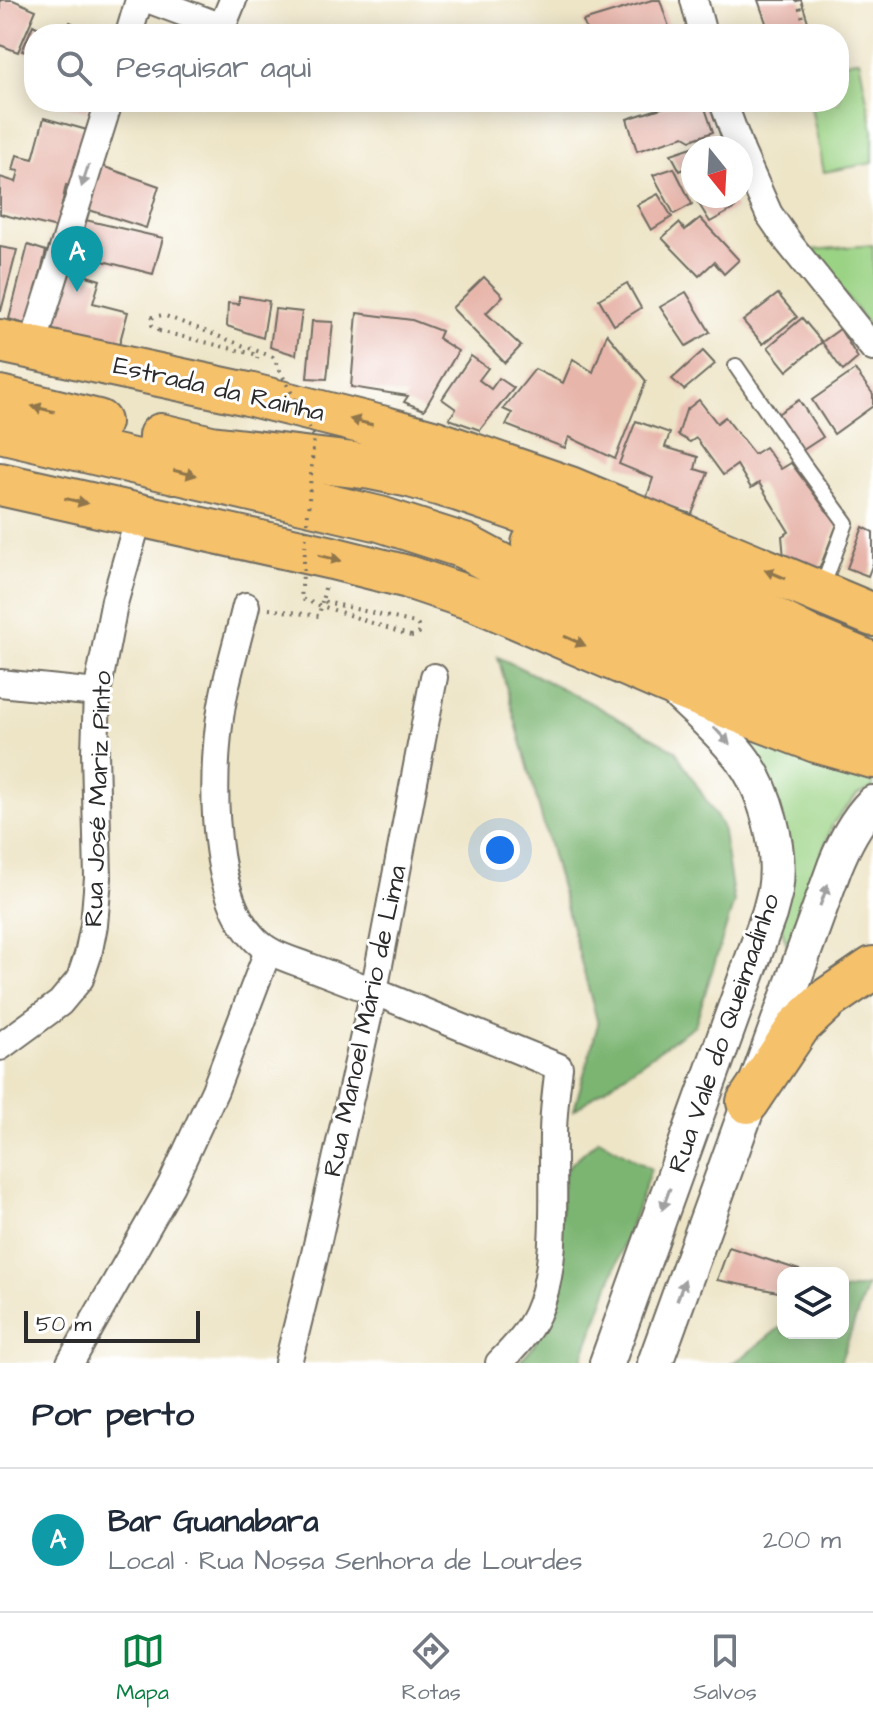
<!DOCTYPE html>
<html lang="pt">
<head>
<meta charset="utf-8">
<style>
	body { margin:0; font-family:"Architects Daughter",sans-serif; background:#f2f2f3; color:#1f2937 }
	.controls { position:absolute; right:24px; bottom:24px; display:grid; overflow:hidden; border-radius:16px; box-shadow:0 4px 20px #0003 }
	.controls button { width:72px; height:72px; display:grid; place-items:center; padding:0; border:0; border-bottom:2px solid #e0e1e3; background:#fff; color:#1f2937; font:40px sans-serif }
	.compass { position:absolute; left:681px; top:136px; width:72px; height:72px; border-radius:50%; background:#fff; box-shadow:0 4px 20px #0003; rotate:162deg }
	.scale { position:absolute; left:24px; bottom:20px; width:176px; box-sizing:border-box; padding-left:8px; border:4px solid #2b2b2b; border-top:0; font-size:22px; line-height:28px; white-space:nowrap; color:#2b2b2b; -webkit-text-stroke:6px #fff; paint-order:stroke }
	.you { position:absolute; left:500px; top:850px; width:28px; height:28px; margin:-20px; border:6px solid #fff; border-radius:50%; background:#1a73e8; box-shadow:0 0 0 12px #1a73e833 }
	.badge { display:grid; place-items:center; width:52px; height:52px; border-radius:50%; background:#0b8043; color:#fff; font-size:26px; font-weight:700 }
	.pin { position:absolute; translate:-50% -66px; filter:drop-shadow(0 2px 4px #0008) }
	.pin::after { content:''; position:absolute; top:42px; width:28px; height:24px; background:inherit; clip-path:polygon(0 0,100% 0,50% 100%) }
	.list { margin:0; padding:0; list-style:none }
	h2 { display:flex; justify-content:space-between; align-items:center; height:104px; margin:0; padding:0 32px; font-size:34px }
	h2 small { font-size:26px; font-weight:400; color:#747a83 }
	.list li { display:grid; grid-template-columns:52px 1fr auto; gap:24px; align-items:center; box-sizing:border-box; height:144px; padding:0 32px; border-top:2px solid #e0e1e3 }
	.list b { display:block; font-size:30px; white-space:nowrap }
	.list p { margin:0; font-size:26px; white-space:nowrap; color:#747a83 }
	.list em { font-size:26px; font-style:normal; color:#747a83 }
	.icon { flex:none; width:44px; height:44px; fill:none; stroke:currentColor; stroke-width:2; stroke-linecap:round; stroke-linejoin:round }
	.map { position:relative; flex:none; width:873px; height:1363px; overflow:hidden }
	.search { position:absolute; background:#fff; box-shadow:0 4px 20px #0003; left:24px; right:24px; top:24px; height:88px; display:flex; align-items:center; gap:20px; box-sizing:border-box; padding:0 28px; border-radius:32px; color:#747a83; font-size:30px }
	.sheet { height:248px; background:#fff }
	nav { display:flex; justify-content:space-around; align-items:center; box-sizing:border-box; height:112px; border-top:2px solid #e0e1e3; background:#fff; font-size:22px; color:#747a83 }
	nav a { display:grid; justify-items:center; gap:4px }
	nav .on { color:#0b8043 }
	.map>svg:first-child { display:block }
	.green { fill:#9bd385; stroke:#637f58; stroke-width:2 }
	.forest { fill:#7cb572; stroke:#54704e; stroke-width:2 }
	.building { fill:#e7b5aa }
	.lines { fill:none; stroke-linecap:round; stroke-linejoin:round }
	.service-casing { stroke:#6f6c62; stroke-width:18 }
	.minor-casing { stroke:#6f6c62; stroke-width:30 }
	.tertiary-casing { stroke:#6f6c62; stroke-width:38 }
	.primary-casing { stroke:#6f6c62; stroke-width:46 }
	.trunk-casing { stroke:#6f6c62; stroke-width:48 }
	.path { stroke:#6f6c62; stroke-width:4; stroke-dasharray:2 6; stroke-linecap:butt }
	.service { stroke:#fff; stroke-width:14 }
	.minor { stroke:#fff; stroke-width:26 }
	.tertiary { stroke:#fff; stroke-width:34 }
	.primary { stroke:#f5c16b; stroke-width:42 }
	.trunk { stroke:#f5c16b; stroke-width:44 }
	.path-bridge { stroke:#6f6c62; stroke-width:4; stroke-dasharray:2 6; stroke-linecap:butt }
	.oneway { fill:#a0a0a0 }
	.oneway2 { fill:#90764b }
	.labels { text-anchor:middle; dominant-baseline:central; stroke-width:6; stroke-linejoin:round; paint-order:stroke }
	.street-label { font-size:26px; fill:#2b2b2b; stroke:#fff }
</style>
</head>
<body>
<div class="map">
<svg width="873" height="1363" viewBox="0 0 873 1363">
	<rect width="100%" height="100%" fill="#fff"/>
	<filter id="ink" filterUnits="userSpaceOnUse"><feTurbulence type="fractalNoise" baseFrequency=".0125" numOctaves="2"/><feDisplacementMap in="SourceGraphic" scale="16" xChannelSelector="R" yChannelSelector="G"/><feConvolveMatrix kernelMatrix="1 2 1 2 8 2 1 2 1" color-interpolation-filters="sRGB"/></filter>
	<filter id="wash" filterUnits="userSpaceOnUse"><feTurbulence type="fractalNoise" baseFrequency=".006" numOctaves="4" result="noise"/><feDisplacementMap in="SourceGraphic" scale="32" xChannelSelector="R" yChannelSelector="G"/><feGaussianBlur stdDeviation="1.8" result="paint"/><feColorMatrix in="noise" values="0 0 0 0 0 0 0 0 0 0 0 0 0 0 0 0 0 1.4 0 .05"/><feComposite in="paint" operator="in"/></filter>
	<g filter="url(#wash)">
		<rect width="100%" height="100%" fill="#eee5c7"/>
		<g class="green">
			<path d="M859 59 873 130V163L824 172 810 102H839V64Z"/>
			<path d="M873 245V331L810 250Z"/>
			<path d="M719 714 873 771V788L857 795 833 823 787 945 780 924 785 838Z"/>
		</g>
		<g class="forest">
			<path d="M498 657 585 700 675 750 722 826 734 902 695 1025 574 1110 598 1024Z"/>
			<path d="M599 1139 651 1169 581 1363H518L534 1346 555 1294 564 1170Z"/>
			<path d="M867 1286 840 1363H732L744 1356 783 1325V1333H843V1291Z"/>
		</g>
		<g id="blocks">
			<g class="building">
				<path d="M0 0H13L36 10 18 52 0 45Z"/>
				<path d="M652 0H660L669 27 648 34H588L583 21Z"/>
				<path d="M758 0H801L812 34H770Z"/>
				<path d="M70 22 94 34H64Z"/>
				<path d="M33 25 50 34H34V54L22 51Z"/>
				<path d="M53 102H89L86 111Z"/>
				<path d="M680 102H703L713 132 691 140 684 136 637 151 627 119Z"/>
				<path d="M44 118 87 130 70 186 66 185 57 228 0 214V177L16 182 19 171 13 170 17 155 33 159Z"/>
				<path d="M698 145 699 148H693V165L680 171 671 154Z"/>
				<path d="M96 164 159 186 146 228 83 208Z"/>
				<path d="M674 168 692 204 674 214 653 175Z"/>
				<path d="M658 194 672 217 651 230 637 205Z"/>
				<path d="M694 196H728L735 208 710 222Z"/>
				<path d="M77 218 163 238 153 274 68 252Z"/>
				<path d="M700 218 739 260 724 274 714 262 699 276 662 238 679 223 685 230Z"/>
				<path d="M28 245 46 251 28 325 9 319Z"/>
				<path d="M0 247 17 250 1 311 0 310Z"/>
				<path d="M64 269 100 280 93 303 128 312 119 345 44 329Z"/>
				<path d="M484 277 503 296 486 313 521 346 505 363 452 308Z"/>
				<path d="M627 283 641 308 614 325 599 299Z"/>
				<path d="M686 292 710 332 686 346 660 307Z"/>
				<path d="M778 294 797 317 763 344 743 321Z"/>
				<path d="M239 296 269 301 263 338 227 326 228 303 239 304Z"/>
				<path d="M275 309 302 312 296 355 270 347Z"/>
				<path d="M357 313 412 320 441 331 438 338 458 351 424 410 404 402 408 396 351 387Z"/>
				<path d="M802 318 822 342 787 371 768 347Z"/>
				<path d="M312 321 333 322 327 379 307 378Z"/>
				<path d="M840 329 858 358 843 371 822 342Z"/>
				<path d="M607 334 646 381 615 459 569 437 565 448 506 425 512 413 503 409 535 369 563 383 573 359 593 372Z"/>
				<path d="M703 351 715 364 684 390 672 379Z"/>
				<path d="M471 356 488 368 479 380 491 389 499 378 514 388 480 430 449 419 456 409 442 399Z"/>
				<path d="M855 370 873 394V406L834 434 812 400Z"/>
				<path d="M699 400 717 423 725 417 754 454 765 447 781 469 791 463 826 510 838 522 818 572 784 558 782 536 789 532 759 483 751 488 737 465 723 475 696 438 690 442 678 435 686 410Z"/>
				<path d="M799 400 823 437 800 452 776 415Z"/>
				<path d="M636 421 670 433 665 447 698 457 695 469 708 473 692 514 646 499 653 478 619 464Z"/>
				<path d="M863 527 873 532V563L868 576 847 568Z"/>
				<path d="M729 1247 799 1270 798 1273H783V1293L717 1280Z"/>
			</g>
		</g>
	</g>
	<g filter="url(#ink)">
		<use href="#blocks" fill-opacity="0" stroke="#6f6c62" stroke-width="2"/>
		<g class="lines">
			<g class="service-casing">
				<path id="service" d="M736 366 803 464 846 523 821 591"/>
			</g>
			<g class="minor-casing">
				<g id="minor">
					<path d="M150 0 222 27 233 0"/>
					<path d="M694 0 703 34"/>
					<path d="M129 34 139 0"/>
					<path d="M723 102 740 148"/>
					<path d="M741 151 769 214 789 243 873 348"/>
					<path d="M32 348 109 102"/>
					<path d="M246 606C239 635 230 665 224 694 211 756 207 887 252 936 267 954 289 959 310 967 331 975 352 983 373 991 435 1016 497 1042 559 1067 556 1090 553 1113 553 1135 552 1188 559 1266 537 1314 528 1333 514 1348 499 1363"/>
					<path d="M0 683 97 693"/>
					<path d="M0 1047 60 1003 80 979 88 955 94 925 98 878 95 752 97 693 115 600 139 516"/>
					<path d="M70 1363 171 1185 215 1090 268 951"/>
					<path d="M288 1363 314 1258 374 991 434 677"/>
				</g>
			</g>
			<g class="tertiary-casing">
				<g id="tertiary">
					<path d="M607 1363 769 914C771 907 773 899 775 891 782 849 766 789 740 756 721 732 697 711 675 690"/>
					<path d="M655 1363 835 866C844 844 855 821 873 803"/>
				</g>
			</g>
			<g class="primary-casing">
				<g id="primary">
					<path d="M0 341 248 394 385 428 436 442 570 488 873 615"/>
					<path d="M0 484 332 558 408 577 476 600 666 682 763 721 816 741 873 757"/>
					<path d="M748 1102 799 1026 829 998 873 968"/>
				</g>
			</g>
			<g class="trunk-casing">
				<g id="trunk">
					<path d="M0 398 98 422"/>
					<path d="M0 430 380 519 464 546 558 597 694 665 762 695 873 739"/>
					<path d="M161 436 211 448 371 467 410 475 459 489 582 531 660 562 811 639 873 665"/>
					<path d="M534 544C596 569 656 600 716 631 766 657 818 685 873 699"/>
				</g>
			</g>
			<g class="path">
				<path d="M797 0 808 34"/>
				<path d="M159 331 258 355 256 363"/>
				<path d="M325 588 322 601 415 623 418 626 420 632 417 635 411 636"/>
				<path d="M269 609 319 616 322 601"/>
			</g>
			<use href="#service" class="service"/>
			<use href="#minor" class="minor"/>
			<use href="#tertiary" class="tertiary"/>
			<use href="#primary" class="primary"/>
			<use href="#trunk" class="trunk"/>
			<path class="path-bridge" d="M159 331 152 325 151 321 153 317 163 315 273 357 314 437 301 599 411 636"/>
		</g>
		<defs><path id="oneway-solid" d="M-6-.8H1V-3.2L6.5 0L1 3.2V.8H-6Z" transform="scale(2)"/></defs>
		<g class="oneway">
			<use href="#oneway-solid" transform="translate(85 176) rotate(108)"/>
			<use href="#oneway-solid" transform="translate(722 736) rotate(47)"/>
			<use href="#oneway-solid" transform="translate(824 895) rotate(-70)"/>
			<use href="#oneway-solid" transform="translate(666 1199) rotate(110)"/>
			<use href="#oneway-solid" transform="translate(681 1290) rotate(-70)"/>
		</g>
		<g class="oneway2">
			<use href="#oneway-solid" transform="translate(43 409) rotate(-166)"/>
			<use href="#oneway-solid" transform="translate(361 422) rotate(-166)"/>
			<use href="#oneway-solid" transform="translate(185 473) rotate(13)"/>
			<use href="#oneway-solid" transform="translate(76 501) rotate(13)"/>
			<use href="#oneway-solid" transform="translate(330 558) rotate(13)"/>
			<use href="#oneway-solid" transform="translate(775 574) rotate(-157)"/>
			<use href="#oneway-solid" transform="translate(575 641) rotate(24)"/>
		</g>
	</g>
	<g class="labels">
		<g class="street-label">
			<text transform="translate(219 389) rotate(13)">Estrada da Rainha</text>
			<text transform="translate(98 799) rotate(-88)">Rua José Mariz Pinto</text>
			<text transform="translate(365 1021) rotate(-78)">Rua Manoel Mário de Lima</text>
			<text transform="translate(724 1033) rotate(-71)">Rua Vale do Queimadinho</text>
		</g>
	</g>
</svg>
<div class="controls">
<button><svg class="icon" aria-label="layers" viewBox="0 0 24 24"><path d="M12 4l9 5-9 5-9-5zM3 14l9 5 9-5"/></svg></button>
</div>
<svg class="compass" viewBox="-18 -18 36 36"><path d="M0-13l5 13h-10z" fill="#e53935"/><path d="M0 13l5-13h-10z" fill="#747a83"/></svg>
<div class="scale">50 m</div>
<div class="you"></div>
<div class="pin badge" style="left:77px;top:292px;background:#0f9aa8">A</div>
<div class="search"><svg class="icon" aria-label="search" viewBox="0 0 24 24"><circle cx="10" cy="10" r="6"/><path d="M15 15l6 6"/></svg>Pesquisar aqui</div>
</div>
<section class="sheet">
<h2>Por perto<small></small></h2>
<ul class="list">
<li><span class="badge" style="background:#0f9aa8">A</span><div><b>Bar Guanabara</b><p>Local · Rua Nossa Senhora de Lourdes</p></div><em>200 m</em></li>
</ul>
</section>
<nav>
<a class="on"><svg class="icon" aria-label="map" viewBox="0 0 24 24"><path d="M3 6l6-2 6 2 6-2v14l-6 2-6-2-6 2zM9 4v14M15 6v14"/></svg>Mapa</a>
<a><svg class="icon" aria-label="directions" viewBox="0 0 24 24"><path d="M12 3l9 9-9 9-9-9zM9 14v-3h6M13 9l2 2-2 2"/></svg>Rotas</a>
<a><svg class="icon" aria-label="saved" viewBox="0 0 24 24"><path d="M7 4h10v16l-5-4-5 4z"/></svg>Salvos</a>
</nav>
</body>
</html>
